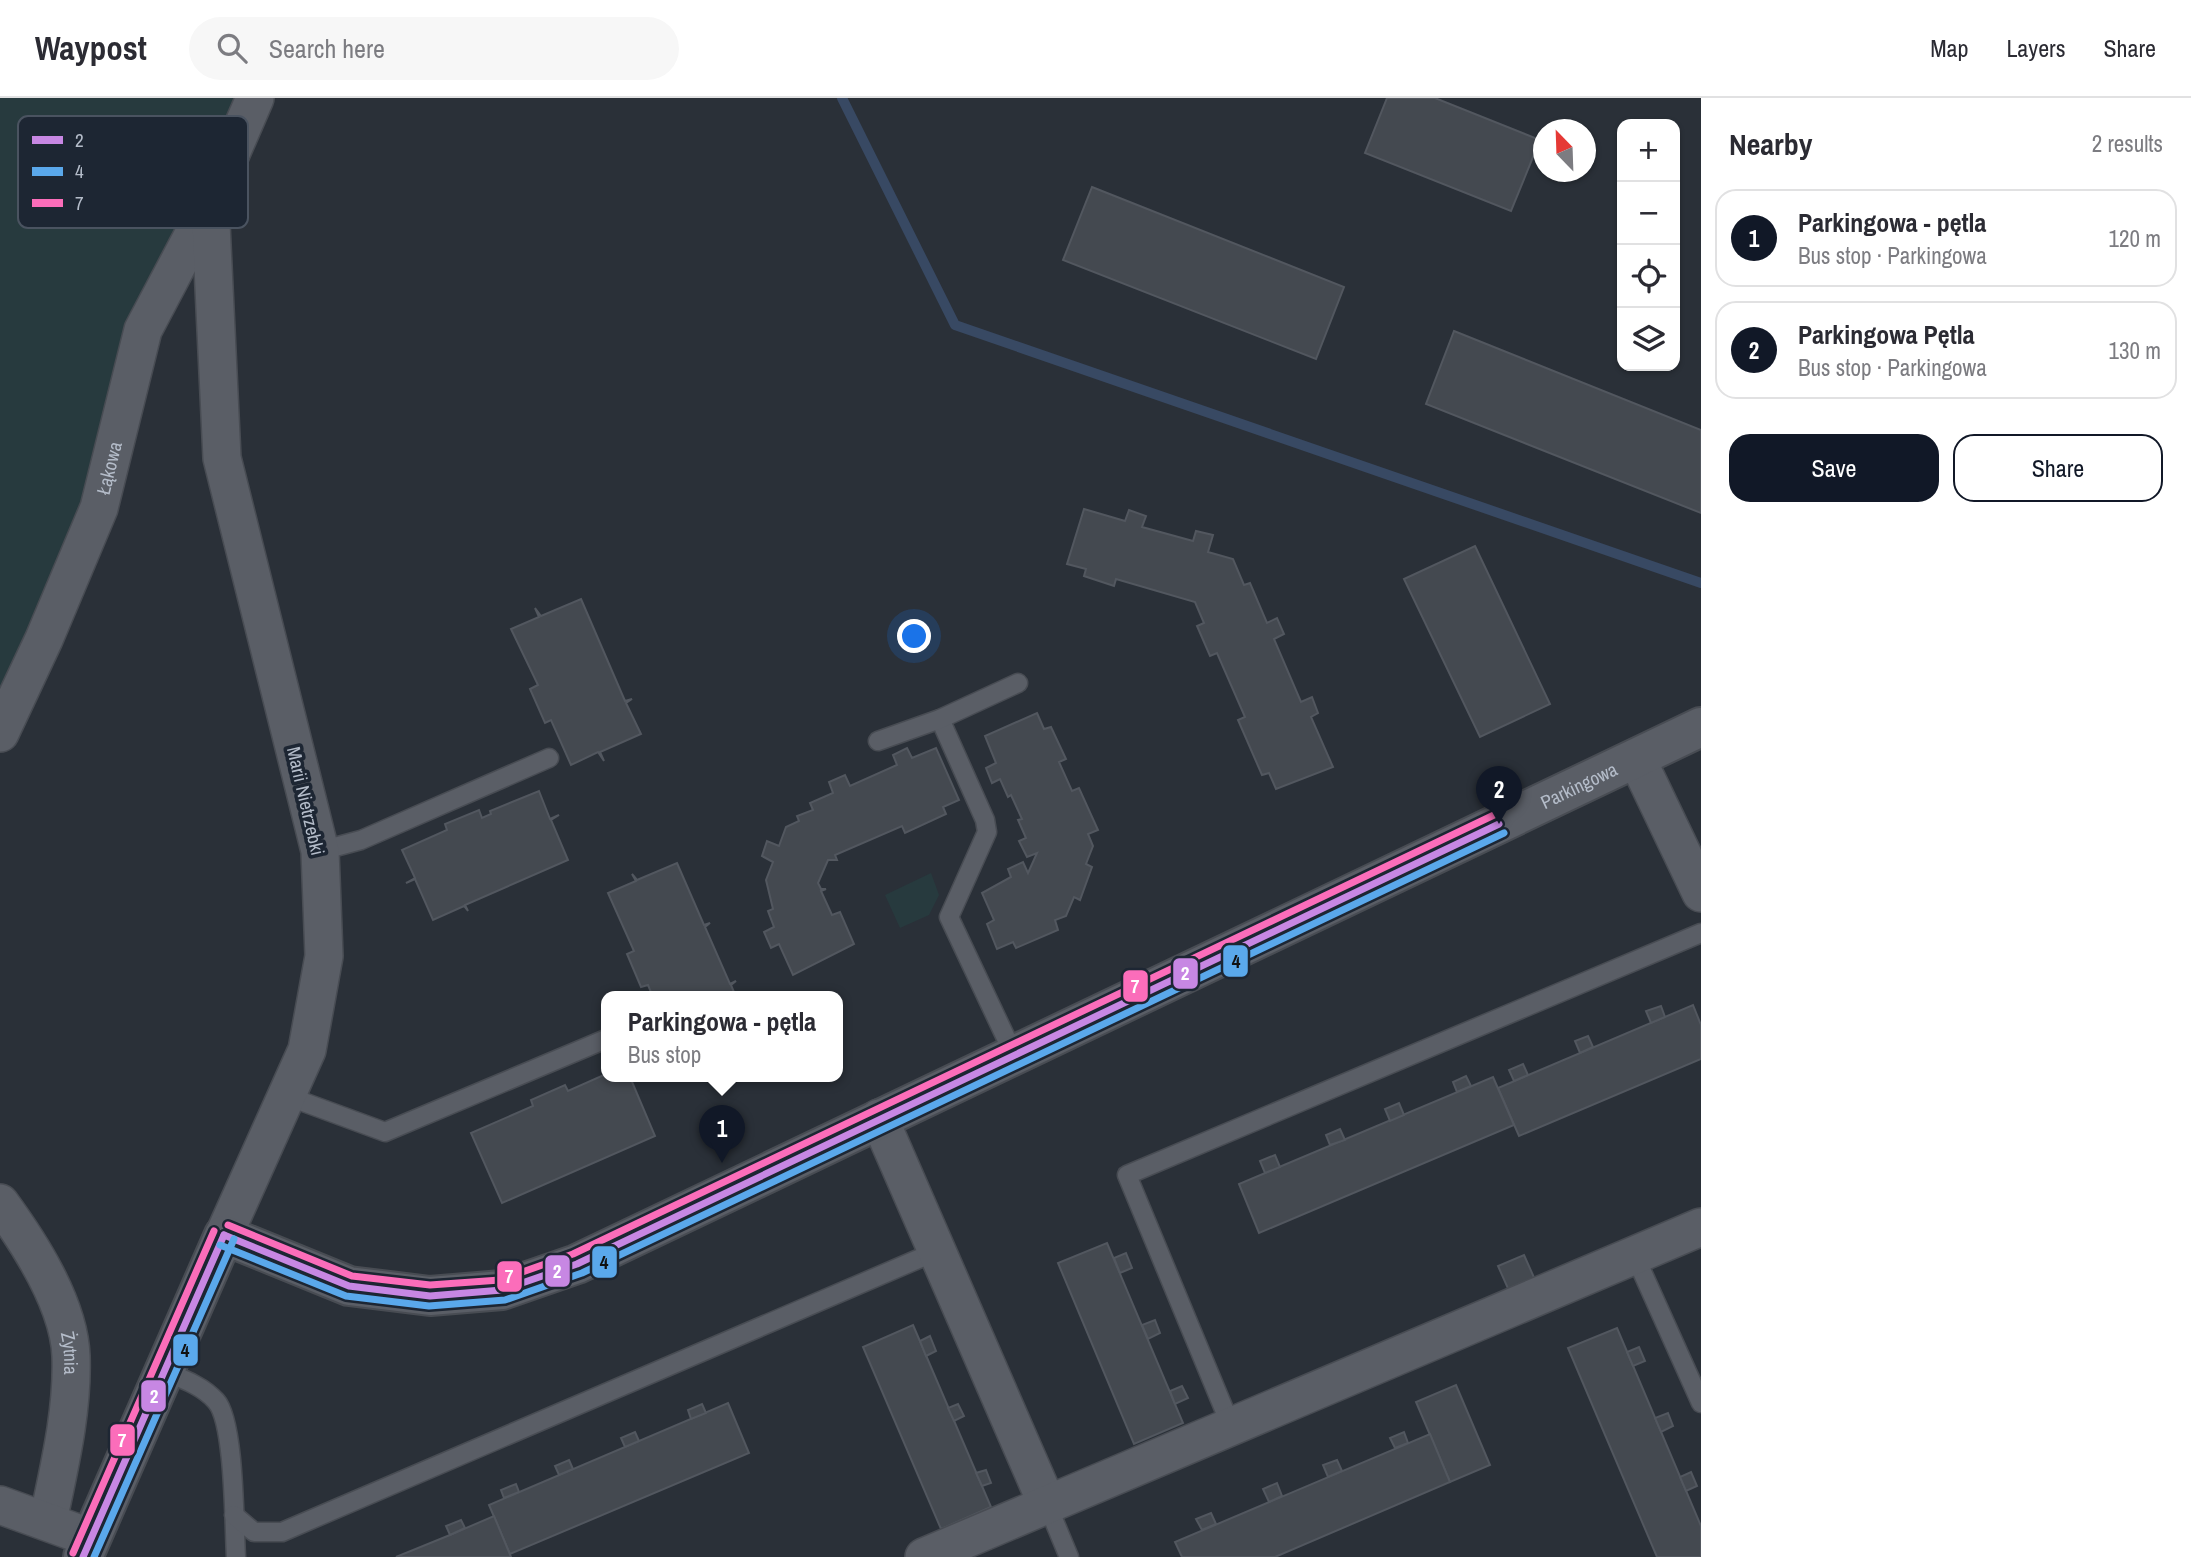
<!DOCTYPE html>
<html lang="en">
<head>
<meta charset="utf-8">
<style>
	body { margin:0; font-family:"Archivo Narrow",sans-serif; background:#f7f7f7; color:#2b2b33 }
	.controls { position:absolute; right:21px; top:21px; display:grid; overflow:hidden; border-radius:14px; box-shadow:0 2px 5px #0004 }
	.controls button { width:63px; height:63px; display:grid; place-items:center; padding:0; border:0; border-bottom:2px solid #e1e1e2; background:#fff; color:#2b2b33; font:35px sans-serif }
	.compass { position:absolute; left:1533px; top:21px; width:63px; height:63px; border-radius:50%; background:#fff; box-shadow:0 2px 5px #0004; rotate:337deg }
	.you { position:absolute; left:915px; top:539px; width:24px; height:24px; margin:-18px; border:5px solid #fff; border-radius:50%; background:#1a73e8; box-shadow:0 0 0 10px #1a73e833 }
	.badge { display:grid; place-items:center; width:46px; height:46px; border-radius:50%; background:#111827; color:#fff; font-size:23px; font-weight:700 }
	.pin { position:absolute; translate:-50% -58px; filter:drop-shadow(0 2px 4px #0008) }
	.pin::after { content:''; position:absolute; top:37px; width:24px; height:21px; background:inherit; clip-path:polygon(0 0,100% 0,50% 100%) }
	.popup { position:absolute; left:601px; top:893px; width:242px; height:91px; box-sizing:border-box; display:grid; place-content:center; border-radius:14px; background:#fff; filter:drop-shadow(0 2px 5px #0005); font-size:23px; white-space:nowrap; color:#7c7c81 }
	.popup b { font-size:26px; color:#2b2b33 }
	.popup::after { content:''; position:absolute; left:50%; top:100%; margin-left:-14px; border:14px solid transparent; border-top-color:#fff }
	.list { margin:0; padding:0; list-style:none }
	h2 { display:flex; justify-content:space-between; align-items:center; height:91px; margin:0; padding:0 28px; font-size:30px }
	h2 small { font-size:23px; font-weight:400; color:#7c7c81 }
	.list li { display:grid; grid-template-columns:46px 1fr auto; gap:21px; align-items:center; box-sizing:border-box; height:98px; margin:0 14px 14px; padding:0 14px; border:2px solid #e1e1e2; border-radius:21px }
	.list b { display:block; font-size:26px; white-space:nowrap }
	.list p { margin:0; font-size:23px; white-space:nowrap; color:#7c7c81 }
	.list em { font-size:23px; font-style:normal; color:#7c7c81 }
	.actions { display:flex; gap:14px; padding:21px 28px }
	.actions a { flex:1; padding:16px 0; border:2px solid #111827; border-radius:21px; text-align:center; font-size:24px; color:#111827 }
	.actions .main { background:#111827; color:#fff }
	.icon { flex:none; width:38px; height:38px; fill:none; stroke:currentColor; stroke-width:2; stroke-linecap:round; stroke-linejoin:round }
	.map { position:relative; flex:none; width:1701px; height:1459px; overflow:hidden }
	header { display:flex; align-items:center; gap:42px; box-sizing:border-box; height:98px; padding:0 35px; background:#fff; border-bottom:2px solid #e1e1e2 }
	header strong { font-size:33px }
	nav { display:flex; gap:38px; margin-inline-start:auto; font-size:24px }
	.search { width:490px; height:63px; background:#f7f7f7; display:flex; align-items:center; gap:18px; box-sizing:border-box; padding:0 24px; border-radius:38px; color:#7c7c81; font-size:26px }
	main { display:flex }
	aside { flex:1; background:#fff }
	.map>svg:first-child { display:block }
	.green { fill:#273a3e }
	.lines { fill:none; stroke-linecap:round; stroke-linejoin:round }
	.stream { stroke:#384963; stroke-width:10 }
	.building { fill:#444950; stroke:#52575f; stroke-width:2 }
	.service-casing { stroke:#484c53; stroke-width:21 }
	.minor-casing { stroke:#484c53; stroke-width:40 }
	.tertiary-casing { stroke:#484c53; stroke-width:42 }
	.service { stroke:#5a5e66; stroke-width:18 }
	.minor { stroke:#5a5e66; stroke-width:37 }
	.tertiary { stroke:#5a5e66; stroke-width:38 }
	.bus-1-casing { stroke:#1d2633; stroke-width:12 }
	.bus-2-casing { stroke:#1d2633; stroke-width:12 }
	.bus-3-casing { stroke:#1d2633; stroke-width:12 }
	.bus-1 { stroke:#c787e3; stroke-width:7 }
	.bus-2 { stroke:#5aa8eb; stroke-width:7 }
	.bus-3 { stroke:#fb6dba; stroke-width:7 }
	.labels { text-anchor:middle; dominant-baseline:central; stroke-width:7; stroke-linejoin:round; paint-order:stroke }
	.street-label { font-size:19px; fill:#b4bcc9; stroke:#1d2633 }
	.key { fill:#1d2633; stroke:#4a5360; stroke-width:2 }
	.key-label { font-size:19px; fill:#b4bcc9 }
	.line-badge { stroke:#1d2633; stroke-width:2.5 }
	.badge-label { font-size:19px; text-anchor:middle; font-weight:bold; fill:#fff }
	.pale-badge-label { font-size:19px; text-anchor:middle; font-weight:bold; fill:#111 }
</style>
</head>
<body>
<header>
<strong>Waypost</strong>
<div class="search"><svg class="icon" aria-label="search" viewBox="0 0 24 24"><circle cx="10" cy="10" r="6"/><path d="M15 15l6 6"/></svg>Search here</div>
<nav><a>Map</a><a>Layers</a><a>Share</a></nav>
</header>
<main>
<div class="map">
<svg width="1701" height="1459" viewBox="0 0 1701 1459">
	<rect width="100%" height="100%" fill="#2a3038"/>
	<g class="green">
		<path d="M0 0H234L135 219 84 414 0 596Z"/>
		<path d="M931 775 939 797 929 817 900 830 885 797Z"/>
	</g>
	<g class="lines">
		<path class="stream" d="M842 0 955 227 1701 485"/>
	</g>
	<g class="building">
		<path d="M1387 0H1435L1540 42 1511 113 1365 55Z"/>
		<path d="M1092 89 1344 189 1316 261 1063 162Z"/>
		<path d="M1454 233 1701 332V415L1426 306Z"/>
		<path d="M1084 411 1125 423 1129 412 1146 418 1142 429 1193 443 1196 433 1213 437 1208 454 1233 461 1244 487 1250 485 1267 525 1277 520 1284 536 1274 541 1301 604 1312 599 1318 615 1311 619 1333 669 1276 691 1269 675 1262 677 1238 622 1245 619 1217 555 1210 558 1197 528 1204 525 1195 504 1116 481 1114 488 1084 478 1086 471 1067 466Z"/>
		<path d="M1475 448 1550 606 1480 639 1404 481Z"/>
		<path d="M581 501 625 603 632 601 626 605 641 636 600 654 604 663 598 654 571 667 551 622 545 625 530 591 538 587 511 531 539 519 535 510 541 518Z"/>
		<path d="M1037 615 1044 631 1051 629 1066 661 1059 664 1072 693 1079 690 1098 732 1088 736 1093 748 1086 766 1092 769 1080 802 1074 799 1066 818 1055 822 1058 832 1016 850 1013 844 997 851 987 826 994 822 982 795 1011 779 1008 771 1023 764 1028 775 1037 755 1027 759 1019 743 1026 740 1018 722 1022 721 1011 697 1008 699 1000 681 992 685 986 670 996 665 985 638Z"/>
		<path d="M907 650 912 660 936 650 959 702 943 709 946 716 905 735 902 728 835 757 837 762H828L818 785 821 791H826L821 793 832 817 840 814 854 846 793 877 779 846 771 850 764 834 774 829 768 813 773 811 766 782 773 764 762 758 767 743 779 748 786 729 799 723 797 718 813 712 810 705 833 695 829 684 845 677 850 688 897 667 893 657Z"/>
		<path d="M539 693 550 721 559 717 551 722 568 762 465 807 468 813 464 808 433 822 415 781 406 785 415 780 402 752 447 732 445 726 479 712 482 720 491 716 490 713Z"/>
		<path d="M677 765 704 827 710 825 705 829 730 886 736 883 731 887 736 899H653L648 887 641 889 627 856 634 853 608 795 636 783 632 776 637 782Z"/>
		<path d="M1693 907 1701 927V961L1519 1038 1498 990Z"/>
		<path d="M1661 908 1665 919 1651 925 1646 913Z"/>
		<path d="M1588 938 1593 949 1580 955 1575 943Z"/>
		<path d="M1523 966 1528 977 1514 983 1509 972Z"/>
		<path d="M606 976V979H630L655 1038 502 1105 471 1035 533 1008 531 1002 565 987 568 993Z"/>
		<path d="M1466 978 1471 988 1457 994 1453 984Z"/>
		<path d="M1493 979 1514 1027 1259 1135 1239 1086Z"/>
		<path d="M1399 1005 1404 1017 1390 1023 1385 1011Z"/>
		<path d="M1340 1031 1345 1042 1330 1047 1326 1037Z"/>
		<path d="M1275 1057 1280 1069 1265 1075 1260 1063Z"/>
		<path d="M1107 1145 1183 1325 1134 1346 1058 1165Z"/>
		<path d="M1126 1155 1132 1170 1120 1175 1114 1160Z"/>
		<path d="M1524 1157 1536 1184 1510 1195 1498 1168Z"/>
		<path d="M1155 1222 1160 1235 1148 1241 1142 1227Z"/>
		<path d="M913 1227 991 1409 941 1431 863 1249Z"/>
		<path d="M1617 1230 1701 1428V1459H1657L1568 1250Z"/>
		<path d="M930 1238 936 1253 926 1258 920 1243Z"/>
		<path d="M1639 1249 1645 1263 1633 1268 1627 1254Z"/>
		<path d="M1456 1287 1490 1367 1450 1384 1416 1304Z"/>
		<path d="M1182 1288 1188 1300 1175 1306 1170 1293Z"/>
		<path d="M728 1305 749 1355 510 1456 489 1407Z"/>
		<path d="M702 1306 706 1315 691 1321 688 1312Z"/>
		<path d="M958 1306 964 1318 954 1323 948 1310Z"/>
		<path d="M1668 1315 1673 1328 1661 1334 1655 1320Z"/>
		<path d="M635 1334 639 1343 625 1349 621 1340Z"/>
		<path d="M1404 1334 1408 1345 1395 1350 1390 1340Z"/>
		<path d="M1430 1336 1450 1384 1275 1459H1182L1175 1444Z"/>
		<path d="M569 1362 573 1371 559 1377 555 1368Z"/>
		<path d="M1337 1362 1342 1373 1328 1379 1323 1367Z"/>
		<path d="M986 1372 991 1385 982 1388 976 1375Z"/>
		<path d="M1691 1374 1697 1388 1686 1393 1680 1379Z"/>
		<path d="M1277 1385 1282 1398 1269 1404 1263 1391Z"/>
		<path d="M516 1386 519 1394 504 1400 501 1392Z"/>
		<path d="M1211 1415 1216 1426 1202 1432 1196 1421Z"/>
		<path d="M494 1418 511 1459H396L450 1437Z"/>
		<path d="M461 1422 465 1430 450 1437 446 1428Z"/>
	</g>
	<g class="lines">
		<g class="service-casing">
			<g id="service">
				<path d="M940 621 985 722 987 734 949 819 1014 957"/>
				<path d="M878 643 940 621 1018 585"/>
				<path d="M320 753 361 742 549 660"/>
				<path d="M287 998 385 1034 606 941"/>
				<path d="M1635 1158 1701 1305"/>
				<path d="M165 1274C183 1281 203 1288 216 1303 235 1324 234 1428 236 1459"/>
				<path d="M1231 1328 1127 1077 1701 835"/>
				<path d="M1047 1406 1069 1459"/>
				<path d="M234 1417 254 1434H282L937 1153"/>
			</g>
		</g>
		<g class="minor-casing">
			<g id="minor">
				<path id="s1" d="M0 635 44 541 99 410 143 232 210 105"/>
				<path d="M1637 661 1701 795"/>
				<path d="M879 1020 1047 1406"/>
				<path id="s2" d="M0 1105C30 1146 69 1206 71 1258 73 1313 59 1370 48 1423"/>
				<path d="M224 1137 307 952 324 858 320 753 222 360 210 104 255 0"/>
				<path d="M0 1407 91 1440"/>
				<path d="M924 1459 1701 1129"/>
			</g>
		</g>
		<g class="tertiary-casing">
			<g id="tertiary">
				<path id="s3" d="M83 1459 224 1137 349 1188 430 1198 502 1192 577 1166 1701 629"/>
			</g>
		</g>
		<use href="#service" class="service"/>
		<use href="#minor" class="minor"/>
		<use href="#tertiary" class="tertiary"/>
		<g class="bus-1-casing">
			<g id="bus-1">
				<path d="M224 1137 349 1188 430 1198 502 1192 577 1166 1499 726"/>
				<path d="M83 1459 224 1137"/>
			</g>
		</g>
		<g class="bus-2-casing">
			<g id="bus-2">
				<path d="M220 1147 346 1198 429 1208 505 1202 582 1175 1504 735"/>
				<path d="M94 1459 234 1141"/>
			</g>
		</g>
		<g class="bus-3-casing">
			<g id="bus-3">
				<path d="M228 1127 352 1178 430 1187 500 1182 573 1156 1494 717"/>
				<path d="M73 1455 214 1133"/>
			</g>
		</g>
		<use href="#bus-1" class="bus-1"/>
		<use href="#bus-2" class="bus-2"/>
		<use href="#bus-3" class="bus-3"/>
	</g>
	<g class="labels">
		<g class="street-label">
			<text stroke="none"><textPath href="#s1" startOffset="287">Łąkowa</textPath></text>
			<text stroke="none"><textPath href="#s3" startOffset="1830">Parkingowa</textPath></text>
			<text transform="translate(306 703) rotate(77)">Marii Nietrzebki</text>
			<text stroke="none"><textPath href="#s2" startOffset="168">Żytnia</textPath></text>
		</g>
	</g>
	<rect x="18" y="18" width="230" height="112" rx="10" class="key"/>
	<rect x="32" y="38" width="31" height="8" fill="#c787e3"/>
	<rect x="32" y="69" width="31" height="9" fill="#5aa8eb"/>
	<rect x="32" y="101" width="31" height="8" fill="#fb6dba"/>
	<g class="key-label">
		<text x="75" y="49">2</text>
		<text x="75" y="80">4</text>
		<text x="75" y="112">7</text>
	</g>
	<g class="line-badge">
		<rect x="1222" y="846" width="27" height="34" rx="7" fill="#5aa8eb"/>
		<rect x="1172" y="859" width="27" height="33" rx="7" fill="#c787e3"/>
		<rect x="1122" y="871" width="27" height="34" rx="7" fill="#fb6dba"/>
		<rect x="591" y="1147" width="27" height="34" rx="7" fill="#5aa8eb"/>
		<rect x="544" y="1156" width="27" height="34" rx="7" fill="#c787e3"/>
		<rect x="496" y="1162" width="27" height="33" rx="7" fill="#fb6dba"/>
		<rect x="172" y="1235" width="27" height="34" rx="7" fill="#5aa8eb"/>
		<rect x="140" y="1281" width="27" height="34" rx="7" fill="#c787e3"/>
		<rect x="109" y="1325" width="27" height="34" rx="7" fill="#fb6dba"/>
	</g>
	<g class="badge-label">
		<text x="1185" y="882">2</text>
		<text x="1135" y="895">7</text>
		<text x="557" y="1180">2</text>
		<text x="509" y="1185">7</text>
		<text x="154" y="1305">2</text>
		<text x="122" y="1349">7</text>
	</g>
	<g class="pale-badge-label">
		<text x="1236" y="870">4</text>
		<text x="604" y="1171">4</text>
		<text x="185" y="1259">4</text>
	</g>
</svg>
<div class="controls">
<button>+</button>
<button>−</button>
<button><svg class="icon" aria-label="locate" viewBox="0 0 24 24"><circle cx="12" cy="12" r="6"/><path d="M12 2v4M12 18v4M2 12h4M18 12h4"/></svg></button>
<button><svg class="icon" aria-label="layers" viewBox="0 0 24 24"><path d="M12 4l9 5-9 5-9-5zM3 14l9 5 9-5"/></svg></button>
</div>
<svg class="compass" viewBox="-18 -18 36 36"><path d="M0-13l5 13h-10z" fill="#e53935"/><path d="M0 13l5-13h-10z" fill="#7c7c81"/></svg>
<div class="you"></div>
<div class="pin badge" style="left:722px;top:1065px">1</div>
<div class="popup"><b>Parkingowa - pętla</b>Bus stop</div>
<div class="pin badge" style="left:1499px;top:726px">2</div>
</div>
<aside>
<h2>Nearby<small>2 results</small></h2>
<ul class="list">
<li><span class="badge">1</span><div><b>Parkingowa - pętla</b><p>Bus stop · Parkingowa</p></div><em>120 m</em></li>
<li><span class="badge">2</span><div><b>Parkingowa Pętla</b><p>Bus stop · Parkingowa</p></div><em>130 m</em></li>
</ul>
<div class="actions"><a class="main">Save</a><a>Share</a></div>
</aside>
</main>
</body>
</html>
